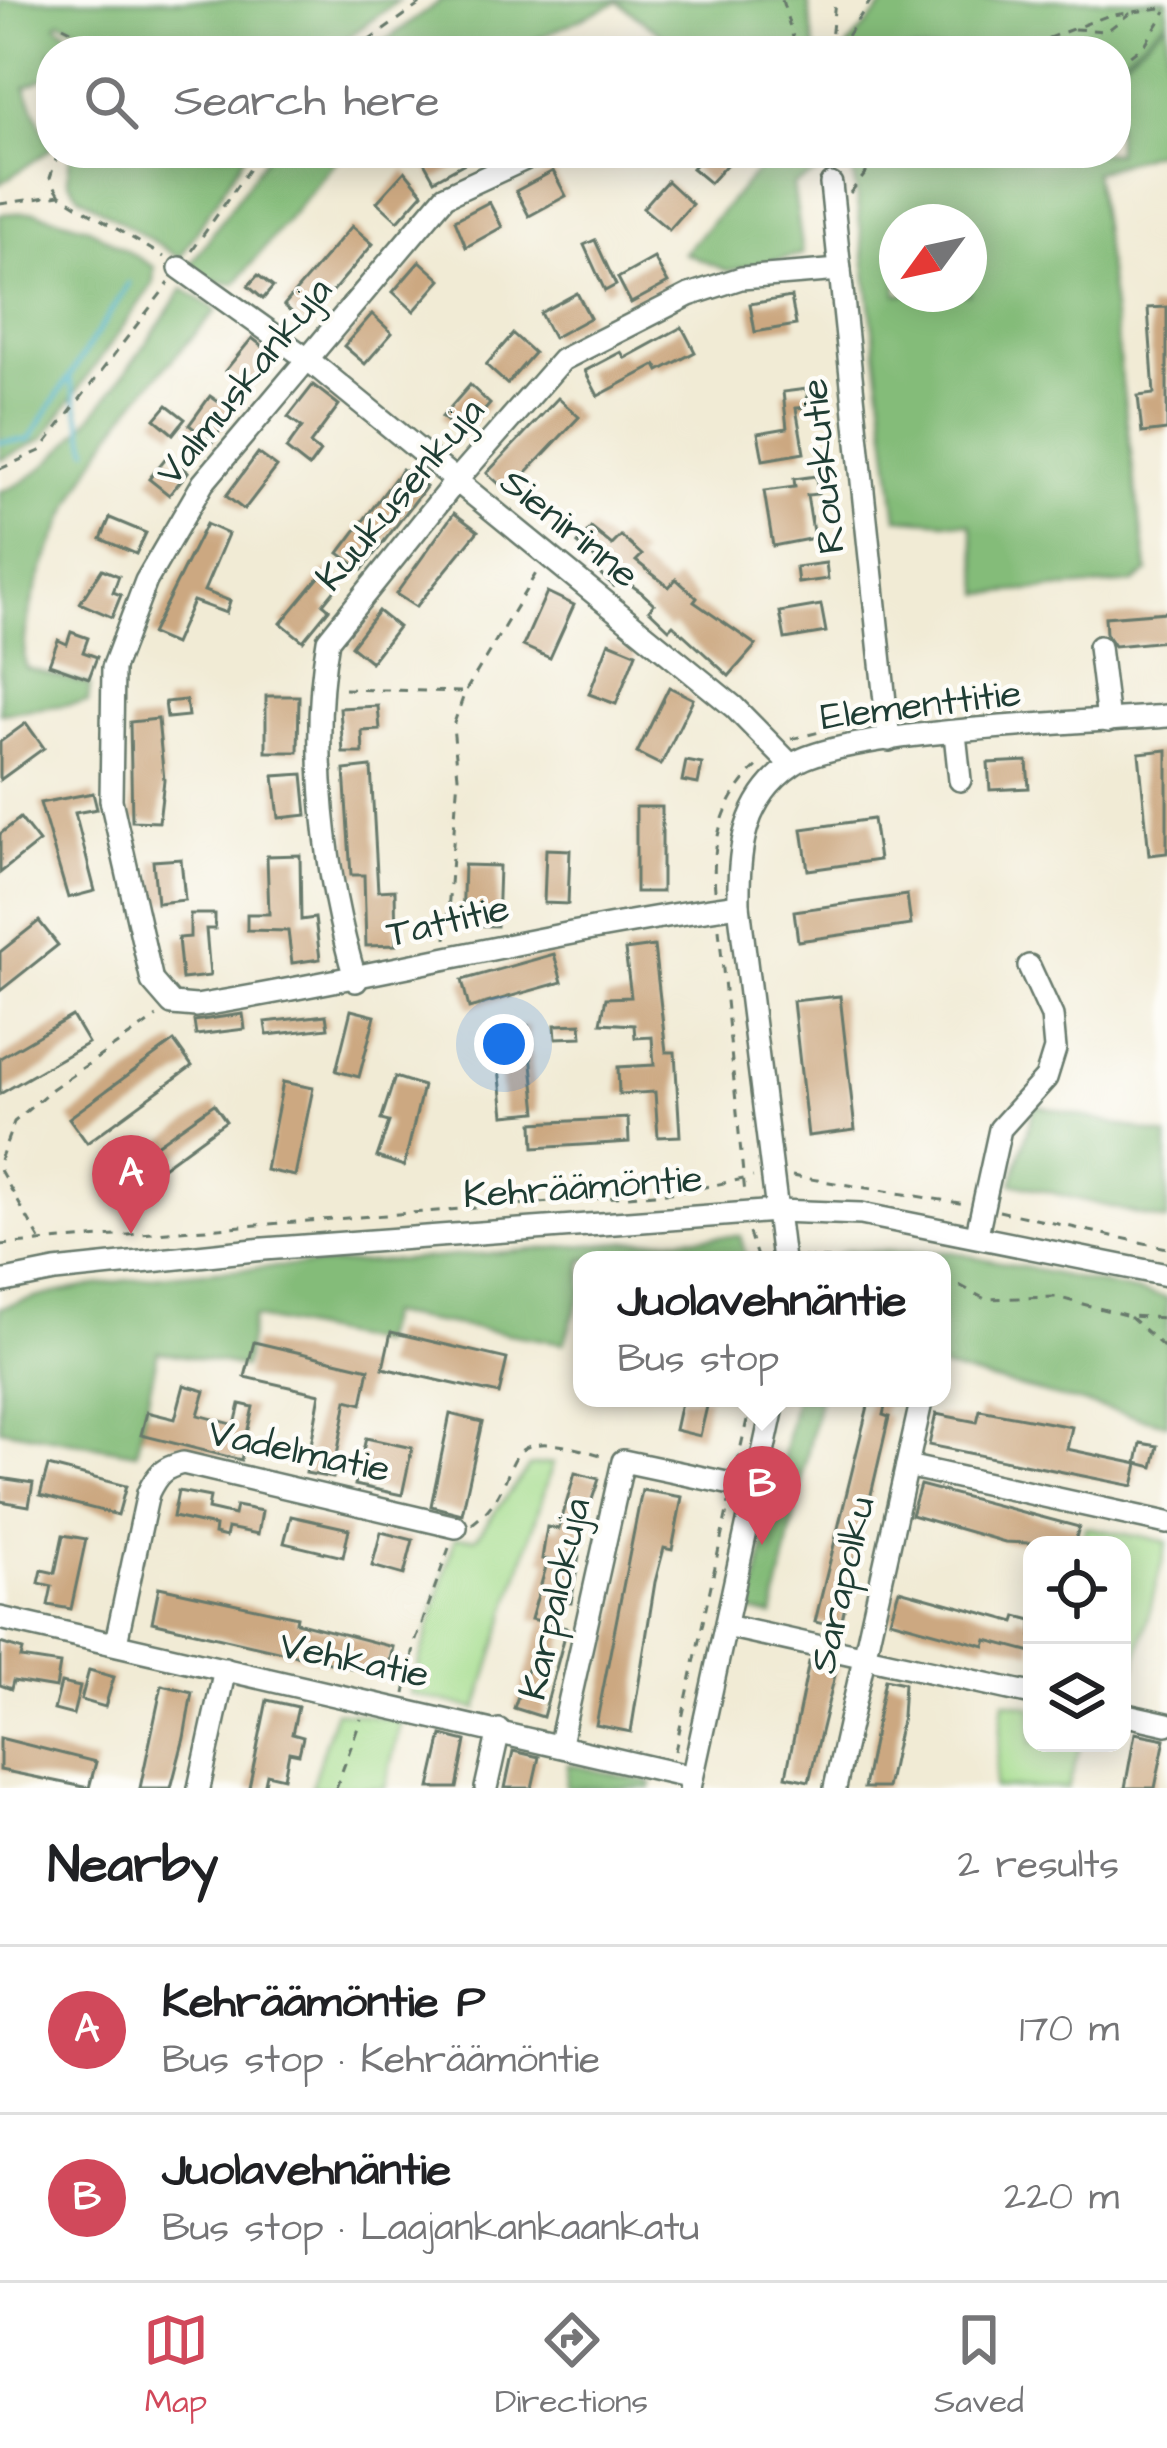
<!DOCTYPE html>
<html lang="en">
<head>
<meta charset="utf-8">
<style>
	body { margin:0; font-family:"Architects Daughter",sans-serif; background:#f2f2f2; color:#202124 }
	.controls { position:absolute; right:36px; bottom:36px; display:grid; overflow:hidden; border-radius:24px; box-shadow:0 6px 30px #0003 }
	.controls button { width:108px; height:108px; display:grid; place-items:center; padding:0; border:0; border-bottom:3px solid #e0e0e0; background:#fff; color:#202124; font:60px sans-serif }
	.compass { position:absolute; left:879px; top:204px; width:108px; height:108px; border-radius:50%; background:#fff; box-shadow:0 6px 30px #0003; rotate:237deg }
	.you { position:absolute; left:504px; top:1044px; width:42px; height:42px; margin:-30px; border:9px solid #fff; border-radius:50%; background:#1a73e8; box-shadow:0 0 0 18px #1a73e833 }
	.badge { display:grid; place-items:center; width:78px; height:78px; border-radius:50%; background:#d1495b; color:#fff; font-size:39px; font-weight:700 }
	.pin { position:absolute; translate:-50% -99px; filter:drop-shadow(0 3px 6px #0008) }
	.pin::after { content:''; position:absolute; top:63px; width:42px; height:36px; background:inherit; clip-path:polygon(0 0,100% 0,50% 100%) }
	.popup { position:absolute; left:573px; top:1251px; width:378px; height:156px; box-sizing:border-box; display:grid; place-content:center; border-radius:24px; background:#fff; filter:drop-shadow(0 3px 9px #0005); font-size:39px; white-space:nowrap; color:#757577 }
	.popup b { font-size:45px; color:#202124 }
	.popup::after { content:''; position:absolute; left:50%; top:100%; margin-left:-24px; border:24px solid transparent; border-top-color:#fff }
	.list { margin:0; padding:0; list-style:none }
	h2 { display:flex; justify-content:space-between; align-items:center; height:156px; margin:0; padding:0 48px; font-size:51px }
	h2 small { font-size:39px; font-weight:400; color:#757577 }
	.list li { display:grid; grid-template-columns:78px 1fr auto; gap:36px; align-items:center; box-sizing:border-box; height:168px; padding:0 48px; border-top:3px solid #e0e0e0 }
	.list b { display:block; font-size:45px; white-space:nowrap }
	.list p { margin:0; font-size:39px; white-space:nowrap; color:#757577 }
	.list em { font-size:39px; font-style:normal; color:#757577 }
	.icon { flex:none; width:66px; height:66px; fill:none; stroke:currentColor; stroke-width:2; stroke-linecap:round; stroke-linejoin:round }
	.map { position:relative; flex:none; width:1167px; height:1788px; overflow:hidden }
	.search { position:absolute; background:#fff; box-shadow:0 6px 30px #0003; left:36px; right:36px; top:36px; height:132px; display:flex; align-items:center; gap:30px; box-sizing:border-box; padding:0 42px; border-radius:48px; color:#757577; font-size:45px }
	.sheet { height:492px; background:#fff }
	nav { display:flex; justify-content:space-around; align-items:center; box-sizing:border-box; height:168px; border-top:3px solid #e0e0e0; background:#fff; font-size:33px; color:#757577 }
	nav a { display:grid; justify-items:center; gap:6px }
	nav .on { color:#d1495b }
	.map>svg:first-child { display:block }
	.green { fill:#a5dd8e; stroke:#628d61; stroke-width:3 }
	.forest { fill:#84bc79; stroke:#527c56; stroke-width:3; fill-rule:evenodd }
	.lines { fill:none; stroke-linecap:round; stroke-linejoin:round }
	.stream { stroke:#49b1c8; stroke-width:4.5 }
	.building { fill:#cca881 }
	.minor-casing { stroke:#687a6c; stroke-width:26 }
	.path { stroke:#687a6c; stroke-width:3; stroke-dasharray:9 9; stroke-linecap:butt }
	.minor { stroke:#fff; stroke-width:21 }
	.labels { text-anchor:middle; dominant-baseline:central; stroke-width:9; stroke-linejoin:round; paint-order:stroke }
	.street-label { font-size:39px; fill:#1f3d34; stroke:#fdfcf7 }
</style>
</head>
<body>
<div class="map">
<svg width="1167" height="1788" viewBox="0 0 1167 1788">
	<rect width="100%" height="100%" fill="#fdfcf7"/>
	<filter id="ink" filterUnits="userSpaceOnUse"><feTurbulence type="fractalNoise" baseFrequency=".00833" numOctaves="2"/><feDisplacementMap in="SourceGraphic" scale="24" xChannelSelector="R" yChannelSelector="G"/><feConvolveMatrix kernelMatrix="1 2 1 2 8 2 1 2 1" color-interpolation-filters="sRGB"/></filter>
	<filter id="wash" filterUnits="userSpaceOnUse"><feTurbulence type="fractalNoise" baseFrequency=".004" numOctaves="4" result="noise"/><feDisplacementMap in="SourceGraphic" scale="48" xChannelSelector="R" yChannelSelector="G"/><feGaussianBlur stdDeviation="2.7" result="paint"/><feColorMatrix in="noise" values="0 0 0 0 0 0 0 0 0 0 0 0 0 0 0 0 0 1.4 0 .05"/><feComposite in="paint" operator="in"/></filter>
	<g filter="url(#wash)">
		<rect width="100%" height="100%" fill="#f1ebd5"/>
		<g class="green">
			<path d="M553 1463 477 1709 410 1694 455 1538H476L529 1466Z"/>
			<path d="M1086 1527 1167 1542 1127 1699 1122 1698V1545H1082Z"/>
			<path d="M1004 1701 1032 1707V1743H1081L1068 1788H994Z"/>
			<path d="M335 1711 401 1720 385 1788H311Z"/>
		</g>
		<g class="forest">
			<path d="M0 0H399L329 51H82L76 28 60 21 56 25 69 33 74 51H51V75L25 87 51 149 0 184Z"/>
			<path d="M442 0H808L815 51H673L665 37 618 2 510 51H371Z"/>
			<path d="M889 0H1167V19L1116 64V51H844Z"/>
			<path d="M1167 22V148L1094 172C1115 305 1126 439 1148 572L1133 583 982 594 971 524 897 518 851 153H1116V67ZM897 222H969V294H897Z"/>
			<path d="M70 153H246L180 258 79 196 68 181Z"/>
			<path d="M269 153H342L235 284 209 281 187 270Z"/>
			<path d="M765 153H817L816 174 793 185 803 254 728 271 684 253 769 158Z"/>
			<path d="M35 212 87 227 154 267 153 284 43 439 0 460V214Z"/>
			<path d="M183 289 217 310C186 345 153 378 125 415 86 466 13 605 26 668L90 685 88 702 0 713V491C59 481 149 339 183 289Z"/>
			<path d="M1035 1105 1167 1136V1221L1012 1183Z"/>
			<path d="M740 1236 747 1260H582V1292L564 1343 387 1314 379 1344 253 1317 244 1367 158 1351 136 1453 0 1429V1308C119 1269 275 1268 401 1260 514 1253 626 1239 740 1236Z"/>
			<path d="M844 1251 953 1252 1167 1298V1424L942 1368V1260H829Z"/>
			<path d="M795 1398H819L773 1616 751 1612Z"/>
			<path d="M568 1764 652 1783 651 1788H566Z"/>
		</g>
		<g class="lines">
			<g class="stream">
				<path d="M70 379 88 449"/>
				<path d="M0 442 29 440 129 283"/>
			</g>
		</g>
		<g id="blocks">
			<g class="building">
				<path d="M419 153H483L434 180Z"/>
				<path d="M706 153H737L710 183 692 168Z"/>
				<path d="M405 171 423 193 398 221 377 202Z"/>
				<path d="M553 171 566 196 529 216 516 191Z"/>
				<path d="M667 181 692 204 669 230 643 208Z"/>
				<path d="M489 202 502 227 466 247 455 220Z"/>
				<path d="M352 226 373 244 305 324 284 305Z"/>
				<path d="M595 240 616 285 605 291 584 245Z"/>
				<path d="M654 258 668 283 631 303 618 278Z"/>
				<path d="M420 261 441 280 414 311 393 292Z"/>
				<path d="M258 275 273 287 263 299 248 286Z"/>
				<path d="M577 293 590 318 553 338 540 313Z"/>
				<path d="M791 297 796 325 755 332 750 304Z"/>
				<path d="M1167 307V430L1142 433 1138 396 1154 394 1148 308Z"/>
				<path d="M372 314 392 333 365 364 344 346Z"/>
				<path d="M682 327 695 352 659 371 656 365 598 396 585 371 621 352 625 358Z"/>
				<path d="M513 334 534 353 507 384 486 365Z"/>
				<path d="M252 338 275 356 248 390 225 371Z"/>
				<path d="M313 385 339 405 310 444 320 452 309 467 286 449 302 427 288 417Z"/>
				<path d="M470 385 490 404 463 435 442 417Z"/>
				<path d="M807 389 808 407 796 408 804 453 763 460 758 433 787 428 783 392Z"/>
				<path d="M210 396 233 412 212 442 189 425Z"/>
				<path d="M558 398 579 417 508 492 487 473Z"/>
				<path d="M167 405 185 419 173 434 155 419Z"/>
				<path d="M258 453 277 467 244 510 226 496Z"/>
				<path d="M168 455 188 472 169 495 149 479Z"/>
				<path d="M402 469 426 487 362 570 339 553Z"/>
				<path d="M816 476 818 494 807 495 814 538 773 546 764 491 795 487 794 479Z"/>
				<path d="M454 513 478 531 416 607 396 594Z"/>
				<path d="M110 518 146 533 136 554 101 539Z"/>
				<path d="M206 524 228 534 204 591 230 601 226 613 193 601 174 644 151 634Z"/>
				<path d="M591 528 612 545 621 536 642 555 636 561 669 587 676 579 697 598 694 602 756 645 729 676 673 625 669 629 649 610 654 604 641 592 621 578 614 586 593 567 598 561 578 544Z"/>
				<path d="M826 563 828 579 798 583 796 567Z"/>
				<path d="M102 569 119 576 113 592 121 595 112 617 80 603Z"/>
				<path d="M325 570 341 582 323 604 329 609 303 641 281 623Z"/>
				<path d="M547 592 574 605 550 658 523 646Z"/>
				<path d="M821 605 826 632 785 639 780 612Z"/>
				<path d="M378 611 398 627 371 662 351 646Z"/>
				<path d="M1167 612V641L1114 646 1106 634 1105 617Z"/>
				<path d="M71 632 88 638 83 652 97 657 89 678 49 664 58 640 67 644Z"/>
				<path d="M609 642 636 653 616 704 589 694Z"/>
				<path d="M669 687 693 699 661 765 637 753Z"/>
				<path d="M266 696H299L298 752H266Z"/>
				<path d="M186 700 188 716 167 718 165 702Z"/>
				<path d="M378 706 380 730 362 731 363 753H343L340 708Z"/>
				<path d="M158 719 164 780 159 822 132 821 130 722Z"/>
				<path d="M26 723 44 748 0 780V742Z"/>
				<path d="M1167 750V853L1149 855 1139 753Z"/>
				<path d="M686 761 702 764 698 784 682 781Z"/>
				<path d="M1027 761 1029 788 990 790 988 763Z"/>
				<path d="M371 767 378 891 395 890 396 945 366 946 364 875H351L344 770Z"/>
				<path d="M303 774 307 815 279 818 274 776Z"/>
				<path d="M93 793 97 809 75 813 95 891 68 898 40 803Z"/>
				<rect x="636" y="807" width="26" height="85"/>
				<path d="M20 818 39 842 0 873V834Z"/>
				<path d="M873 819 879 860 808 870 802 829Z"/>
				<path d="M546 849 570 850 568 904 544 903Z"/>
				<path d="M300 855 301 920 315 918 320 959 292 963 288 931 247 930V914H269L267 856Z"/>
				<path d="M181 859 185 900 157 903 153 861Z"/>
				<path d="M464 865 499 866 497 926 462 925Z"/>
				<path d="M907 895 911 925 798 941 794 911Z"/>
				<path d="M190 914H215V929H206L210 976 182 979 178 938 190 937Z"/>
				<path d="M39 921 58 945 0 991V952Z"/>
				<path d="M654 946 666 1052H675L680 1136 658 1137 655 1092 619 1094 618 1067 654 1065 652 1037 635 1038 634 1025 601 1023 606 998 631 997 625 950Z"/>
				<path d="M554 954 562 982 469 1008 462 980Z"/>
				<path d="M840 996 855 1130 808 1136 793 1001Z"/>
				<path d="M351 1010 375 1016 359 1077 336 1071Z"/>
				<path d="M243 1014 245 1029 196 1035 194 1021Z"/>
				<path d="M326 1015 328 1028 267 1035 265 1022Z"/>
				<path d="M72 1016 88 1043 0 1094V1058Z"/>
				<path d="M581 1024 582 1037 556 1038 555 1025Z"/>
				<path d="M528 1026 537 1112 504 1115 495 1030Z"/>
				<path d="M174 1041 192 1066 87 1143 69 1118Z"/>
				<path d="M395 1077 423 1086 404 1166 377 1157 389 1122 381 1120Z"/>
				<path d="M283 1082 313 1088 295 1176 266 1170Z"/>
				<path d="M214 1104 226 1121 157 1171 145 1153Z"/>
				<path d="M628 1118 629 1142 534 1148 533 1123Z"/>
				<path d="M391 1332 507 1359 499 1394 383 1368Z"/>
				<path d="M254 1342 369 1369 362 1404 347 1400 333 1478 306 1473 320 1394 245 1377Z"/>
				<path d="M184 1385 205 1391 198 1415 235 1425 240 1404 253 1407 241 1460 141 1435 147 1412 175 1419Z"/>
				<path d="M682 1398H709L700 1436 675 1430Z"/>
				<path d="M870 1398H887L883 1415 889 1417 840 1628 815 1622Z"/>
				<path d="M980 1410 1072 1427 1067 1449 1138 1464 1133 1486 929 1445 936 1414 977 1422Z"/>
				<path d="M450 1414 482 1422 462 1514 431 1506Z"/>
				<path d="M366 1438 412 1448 402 1495 355 1485Z"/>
				<path d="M1141 1443 1158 1446 1153 1467 1137 1463Z"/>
				<path d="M48 1466 126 1486 118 1515 40 1495Z"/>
				<path d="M575 1473 599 1479 585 1520 571 1603 556 1600 551 1623 531 1619 548 1560 542 1559 547 1527 559 1529Z"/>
				<path d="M0 1478 33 1483 29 1506 0 1501Z"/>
				<path d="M920 1485 1079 1527 1074 1545 1005 1542 911 1515Z"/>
				<path d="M642 1490 682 1497 672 1550 664 1548 655 1582 631 1732 596 1725Z"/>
				<path d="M178 1491 210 1497 208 1509 234 1515 236 1506 262 1511 258 1534 228 1528 226 1537 214 1534 215 1526 173 1517Z"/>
				<path d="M291 1516 349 1529 343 1557 284 1543Z"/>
				<path d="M381 1532 413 1540 404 1575 372 1566Z"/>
				<path d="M63 1535 86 1539 71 1609 48 1605 52 1586 39 1583 42 1570 55 1573Z"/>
				<path d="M159 1587 297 1617 296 1622 393 1647 386 1676 152 1622Z"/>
				<path d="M899 1590 1015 1622 1017 1616 1032 1620V1652L987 1640 985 1646 890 1620Z"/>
				<path d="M543 1622 567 1628 543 1717 514 1708Z"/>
				<path d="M0 1643 23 1650 21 1658 60 1664 56 1688 13 1681 11 1689 0 1685Z"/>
				<path d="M809 1662 837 1667 809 1781 786 1776Z"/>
				<path d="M89 1670 114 1677 105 1707 81 1700Z"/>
				<path d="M885 1679 904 1683 902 1716 887 1788H864Z"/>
				<path d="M61 1683 80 1687 73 1715 54 1710Z"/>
				<path d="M162 1685 192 1692 184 1738 171 1788H140Z"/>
				<path d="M267 1700 298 1707 292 1734 303 1737 299 1754 289 1752 284 1778 267 1774 264 1788H249Z"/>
				<path d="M1135 1733 1165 1739 1155 1788H1125Z"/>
				<path d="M442 1735 466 1741 457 1788H430Z"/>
				<path d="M0 1738 96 1762 89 1788 0 1770Z"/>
				<path d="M513 1751 539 1757 532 1788H505Z"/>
			</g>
		</g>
	</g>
	<g filter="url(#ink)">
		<use href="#blocks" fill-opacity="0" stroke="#687a6c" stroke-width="3"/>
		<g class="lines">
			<g class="minor-casing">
				<g id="minor">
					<path d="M538 153 445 196 203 483 146 581 113 668 111 800 152 981 172 1004 196 1006C378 977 556 930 739 905"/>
					<path d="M831 184 889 740"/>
					<path d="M180 268 306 358 734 707 791 765"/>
					<path d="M1099 647 1108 721"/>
					<path d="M955 734 960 780"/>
					<path d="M356 981C325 878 309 746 328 640L455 482 562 360 689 295 741 278 840 270"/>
					<path d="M977 1234 1000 1129 1046 1078 1055 1049 1052 1016 1029 966"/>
					<path d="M783 1260 739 905C738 850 743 799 792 765 841 730 1094 722 1167 716"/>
					<path d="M0 1282 55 1271 264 1249 777 1211 861 1214 1167 1275"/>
					<path d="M907 1466 1167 1523"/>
					<path d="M0 1618 692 1777"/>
					<path d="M726 1626 1032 1694"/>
					<path d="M116 1642 148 1493C157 1474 163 1468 183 1463L456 1527"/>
					<path d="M1122 1714 1167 1724"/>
					<path d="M560 1743 623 1461 755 1489"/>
					<path d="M199 1788 225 1669"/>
					<path d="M486 1788 499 1730"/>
					<path d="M690 1788 775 1398"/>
					<path d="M835 1788 922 1398"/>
				</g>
			</g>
			<g class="path">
				<path d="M782 0 797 51"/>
				<path d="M63 26 73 31 78 51"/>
				<path d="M1074 29 1107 31 1130 13"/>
				<path d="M354 51 426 0"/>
				<path d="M830 51 835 0"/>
				<path d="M837 51 871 0"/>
				<path d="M1014 51 1107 16 1167 7"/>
				<path d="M1116 66 1146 43 1166 11"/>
				<path d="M58 153 50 178 60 195"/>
				<path d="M827 153 828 164"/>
				<path d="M850 193 882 153"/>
				<path d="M0 204 60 195 164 257"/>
				<path d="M192 251 260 153"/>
				<path d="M0 469 40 451 169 283"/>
				<path d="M344 689 465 692"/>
				<path d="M791 739 869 720"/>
				<path d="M715 890C711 842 723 796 760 764"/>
				<path d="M719 929 745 1194"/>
				<path d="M446 939 458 776 453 726 465 692 538 570"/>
				<path d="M0 1160 14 1122 52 1089 157 1017"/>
				<path d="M0 1170 40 1240"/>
				<path d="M792 1176 966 1204"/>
				<path d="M999 1211 1167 1248"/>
				<path d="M749 1233 758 1260"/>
				<path d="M0 1245 680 1192 753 1177"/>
				<path d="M803 1257 843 1260"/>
				<path d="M942 1284 961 1286 985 1299 1056 1297 1129 1316 1167 1318"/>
				<path d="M1130 1317 1167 1350"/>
				<path d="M737 1464 752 1398"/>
				<path d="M472 1524C535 1477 480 1418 604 1456"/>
				<path d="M405 1694 415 1643 449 1548"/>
				<path d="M675 1751 729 1502"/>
				<path d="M336 1788 361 1719"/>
			</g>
			<use href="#minor" class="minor"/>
		</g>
	</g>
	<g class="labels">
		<g class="street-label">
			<text transform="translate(245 382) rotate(-51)">Valmuskankuja</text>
			<text transform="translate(824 466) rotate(-96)">Rouskutie</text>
			<text transform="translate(401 495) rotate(-50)">Kuukusenkuja</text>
			<text transform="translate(569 529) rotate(39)">Sienirinne</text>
			<text transform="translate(921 706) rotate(-7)">Elementtitie</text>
			<text transform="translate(448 922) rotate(-13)">Tattitie</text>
			<text transform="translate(583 1188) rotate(-4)">Kehräämöntie</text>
			<text transform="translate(299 1452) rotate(12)">Vadelmatie</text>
			<text transform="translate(843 1585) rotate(-77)">Sarapolku</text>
			<text transform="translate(556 1599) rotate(-77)">Karpalokuja</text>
			<text transform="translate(354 1661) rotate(12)">Vehkatie</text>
		</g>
	</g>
</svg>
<div class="controls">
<button><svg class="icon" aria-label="locate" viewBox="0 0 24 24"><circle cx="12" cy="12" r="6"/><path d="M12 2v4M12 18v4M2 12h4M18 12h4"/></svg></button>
<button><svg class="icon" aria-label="layers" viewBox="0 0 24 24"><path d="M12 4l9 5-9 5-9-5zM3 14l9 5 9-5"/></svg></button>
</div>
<svg class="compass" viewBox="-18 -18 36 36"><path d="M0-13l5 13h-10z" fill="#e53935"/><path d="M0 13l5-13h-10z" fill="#757577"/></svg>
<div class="you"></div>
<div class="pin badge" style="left:131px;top:1234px">A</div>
<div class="pin badge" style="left:762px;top:1545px">B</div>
<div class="popup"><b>Juolavehnäntie</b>Bus stop</div>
<div class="search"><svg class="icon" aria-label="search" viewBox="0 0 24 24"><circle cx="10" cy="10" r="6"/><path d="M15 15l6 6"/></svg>Search here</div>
</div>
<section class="sheet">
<h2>Nearby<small>2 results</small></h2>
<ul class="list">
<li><span class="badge">A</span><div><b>Kehräämöntie P</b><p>Bus stop · Kehräämöntie</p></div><em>170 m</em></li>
<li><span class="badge">B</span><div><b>Juolavehnäntie</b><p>Bus stop · Laajankankaankatu</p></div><em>220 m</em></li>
</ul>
</section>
<nav>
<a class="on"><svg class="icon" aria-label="map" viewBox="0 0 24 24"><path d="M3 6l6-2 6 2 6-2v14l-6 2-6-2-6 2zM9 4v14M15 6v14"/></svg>Map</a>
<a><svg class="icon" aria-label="directions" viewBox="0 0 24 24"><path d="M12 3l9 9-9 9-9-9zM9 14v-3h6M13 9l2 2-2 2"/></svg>Directions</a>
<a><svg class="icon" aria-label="saved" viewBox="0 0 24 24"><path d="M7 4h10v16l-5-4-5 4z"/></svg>Saved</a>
</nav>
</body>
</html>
